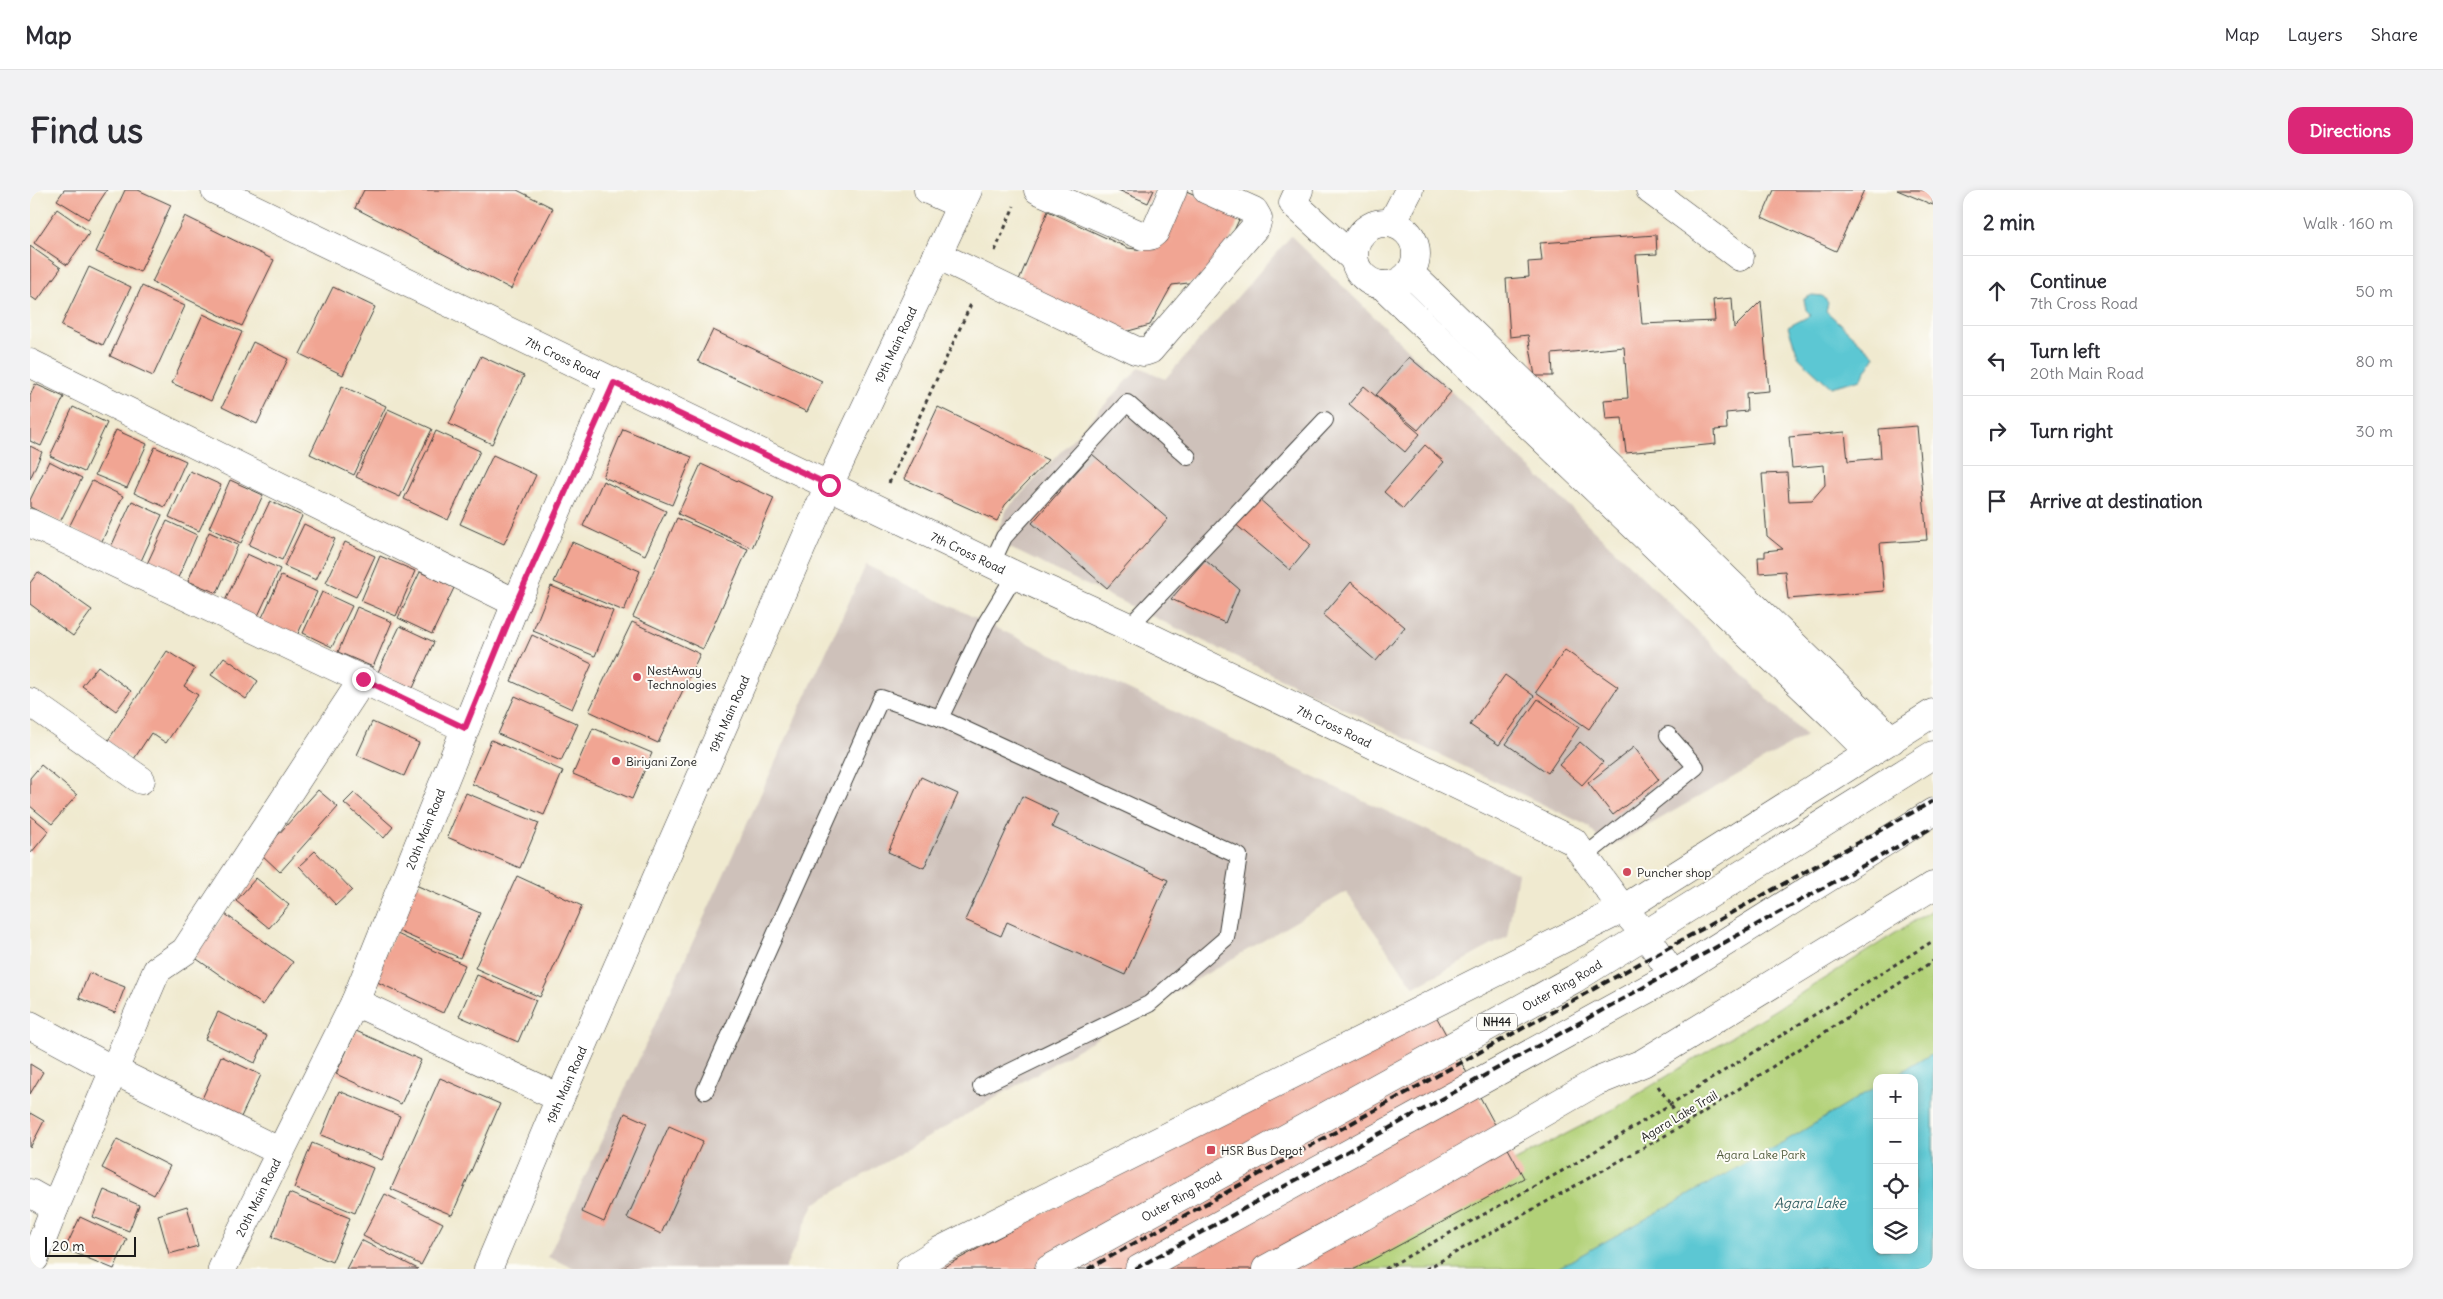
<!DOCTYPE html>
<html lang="en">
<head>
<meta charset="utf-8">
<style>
	body { margin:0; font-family:Delius,sans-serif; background:#f2f2f3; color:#2b2b33 }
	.controls { position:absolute; right:15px; bottom:15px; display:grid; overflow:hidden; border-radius:10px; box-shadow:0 2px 8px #0003 }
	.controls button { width:45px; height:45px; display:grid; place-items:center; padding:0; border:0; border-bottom:1px solid #e1e1e2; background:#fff; color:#2b2b33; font:25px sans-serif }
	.scale { position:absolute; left:15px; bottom:12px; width:91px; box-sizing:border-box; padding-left:5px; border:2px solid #1c1c1c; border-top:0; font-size:14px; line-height:18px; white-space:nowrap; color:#1c1c1c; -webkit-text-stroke:4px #fdfcf7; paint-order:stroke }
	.stop { position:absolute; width:15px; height:15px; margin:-11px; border:4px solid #db2777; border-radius:50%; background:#fff }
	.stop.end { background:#db2777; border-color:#fff; box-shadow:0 1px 5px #0008 }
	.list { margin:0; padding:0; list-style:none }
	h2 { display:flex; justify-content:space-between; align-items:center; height:65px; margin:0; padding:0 20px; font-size:21px }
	h2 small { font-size:16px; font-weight:400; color:#7c7c81 }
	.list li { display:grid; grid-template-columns:32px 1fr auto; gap:15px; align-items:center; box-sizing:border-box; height:70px; padding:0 20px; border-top:1px solid #e1e1e2 }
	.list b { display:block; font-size:19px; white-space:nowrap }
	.list p { margin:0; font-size:16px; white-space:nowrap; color:#7c7c81 }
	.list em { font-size:16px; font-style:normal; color:#7c7c81 }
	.icon { flex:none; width:28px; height:28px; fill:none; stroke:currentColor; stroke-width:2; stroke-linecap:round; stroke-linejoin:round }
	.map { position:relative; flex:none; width:1903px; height:1079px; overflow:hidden; border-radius:15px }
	header { display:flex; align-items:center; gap:30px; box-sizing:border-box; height:70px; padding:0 25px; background:#fff; border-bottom:1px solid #e1e1e2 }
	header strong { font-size:24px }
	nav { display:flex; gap:28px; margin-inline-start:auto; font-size:18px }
	.intro { display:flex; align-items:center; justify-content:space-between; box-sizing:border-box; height:120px; padding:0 30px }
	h1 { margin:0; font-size:35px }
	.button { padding:12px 22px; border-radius:15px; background:#db2777; color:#fff; font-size:18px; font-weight:700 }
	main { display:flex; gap:30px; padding:0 30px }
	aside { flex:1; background:#fff; border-radius:15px; box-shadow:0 2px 8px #0003 }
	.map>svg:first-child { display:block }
	.industrial { fill:#cec1ba }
	.green { fill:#b2d178; stroke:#67764a; fill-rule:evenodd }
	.water { fill:#5bc7d3; stroke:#3c7278 }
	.building { fill:#f1a593 }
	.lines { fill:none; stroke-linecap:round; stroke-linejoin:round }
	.lane-casing { stroke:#3c3b37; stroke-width:18 }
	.street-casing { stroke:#3c3b37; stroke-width:29 }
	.secondary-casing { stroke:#3c3b37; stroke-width:29 }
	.highway-casing { stroke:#3c3b37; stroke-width:29 }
	.path { stroke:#3c3b37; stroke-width:3; stroke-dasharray:4 4; stroke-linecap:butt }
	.lane { stroke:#fff; stroke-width:16 }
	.street { stroke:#fff; stroke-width:28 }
	.secondary { stroke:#fff; stroke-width:28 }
	.highway { stroke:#fff; stroke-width:28 }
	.rail { stroke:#1c1c1c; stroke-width:4; stroke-dasharray:8 4; stroke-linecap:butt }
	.route { stroke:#db2777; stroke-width:6 }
	.poi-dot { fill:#d1495b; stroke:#fdfcf7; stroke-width:2 }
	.labels { text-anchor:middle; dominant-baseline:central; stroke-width:4; stroke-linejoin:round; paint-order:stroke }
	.shield { fill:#fdfcf7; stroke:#605f5e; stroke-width:1 }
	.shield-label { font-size:11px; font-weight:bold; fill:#1c1c1c }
	.street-label { font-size:12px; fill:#1c1c1c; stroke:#fdfcf7 }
	.poi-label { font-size:12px; fill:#1c1c1c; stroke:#fdfcf7; text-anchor:start }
	.park-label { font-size:12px; fill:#505b3c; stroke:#fdfcf7 }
	.water-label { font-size:14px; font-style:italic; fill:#356065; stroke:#fdfcf7 }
</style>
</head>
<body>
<header>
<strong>Map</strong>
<nav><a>Map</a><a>Layers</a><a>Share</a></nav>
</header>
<div class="intro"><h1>Find us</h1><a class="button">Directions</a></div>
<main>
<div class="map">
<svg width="1903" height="1079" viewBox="0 0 1903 1079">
	<rect width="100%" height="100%" fill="#fdfcf7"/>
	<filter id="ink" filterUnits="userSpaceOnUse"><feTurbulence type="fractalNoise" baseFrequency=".02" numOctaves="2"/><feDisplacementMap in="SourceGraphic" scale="10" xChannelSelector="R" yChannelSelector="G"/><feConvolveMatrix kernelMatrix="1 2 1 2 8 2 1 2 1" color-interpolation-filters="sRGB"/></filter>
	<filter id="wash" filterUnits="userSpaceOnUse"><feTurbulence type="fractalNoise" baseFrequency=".0096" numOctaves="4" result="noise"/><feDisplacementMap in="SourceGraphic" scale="20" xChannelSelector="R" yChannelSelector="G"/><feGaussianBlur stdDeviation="1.12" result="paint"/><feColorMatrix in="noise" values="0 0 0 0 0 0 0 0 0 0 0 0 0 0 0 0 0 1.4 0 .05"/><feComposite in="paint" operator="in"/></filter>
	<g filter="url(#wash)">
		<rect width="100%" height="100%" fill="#f0ead0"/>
		<g class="industrial">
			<path d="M1261 46 1776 546 1577 659 1558 636 963 350 977 319 1110 177 1135 189Z"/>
			<path d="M836 375 956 433 1488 683 1477 747 1384 797 1316 702 784 1014 755 1079H546L518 1067Z"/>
		</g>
		<path class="green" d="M1903 719V1079H1277L1582 920 1748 818ZM1847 888H1884V1060H1847Z"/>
		<g class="water">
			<path d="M1782 105 1793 106 1798 113 1796 121 1845 166 1831 189 1801 197 1769 168 1758 137 1781 125 1776 120 1774 109Z"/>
			<path d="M1903 863V1079H1526L1764 946 1847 896V1060H1884V888H1861Z"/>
		</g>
		<g id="blocks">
			<g class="building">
				<path d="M34 0H77L58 29 27 10Z"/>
				<path d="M95 0H108L141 15 110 82 66 62Z"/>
				<path d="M334 0H487L523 18 481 99 325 18Z"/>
				<path d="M1088 0H1124L1118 13Z"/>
				<path d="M1154 0 1211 25 1195 61 1166 92 1142 95 1120 135 1084 145 986 97 1018 21 1098 58 1113 60 1126 56Z"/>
				<path d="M1744 0H1834L1806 61 1732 27Z"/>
				<path d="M1867 0H1903V15Z"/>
				<path d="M27 19 60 42 37 75 4 53Z"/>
				<path d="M155 26 244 70 212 136 122 92Z"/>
				<path d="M1626 45 1627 64 1606 65 1612 134 1685 131 1683 110 1702 108 1704 138 1731 111 1739 201 1716 203 1717 221 1696 223 1697 239 1685 240 1686 254 1596 263 1592 228 1576 229 1574 210 1598 208 1594 157 1522 164 1523 186H1505L1498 145 1480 147 1476 89 1499 87 1498 72 1512 71 1510 53Z"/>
				<path d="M0 56 31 78 7 111 0 106Z"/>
				<path d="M59 77 101 97 73 155 31 136Z"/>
				<path d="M112 96 155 116 123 186 80 166Z"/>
				<path d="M303 97 345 117 313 185 270 164Z"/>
				<path d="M173 124 212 142 181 211 142 193Z"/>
				<path d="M683 140 792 191 777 222 668 171Z"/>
				<path d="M223 152 258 169 227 234 192 217Z"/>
				<path d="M451 166 494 186 462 254 419 234Z"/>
				<path d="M1379 167 1421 202 1388 240 1346 205Z"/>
				<path d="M5 194 34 207 11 256 0 251V206Z"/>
				<path d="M312 196 356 216 324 285 280 264Z"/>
				<path d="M1334 196 1390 244 1375 262 1319 214Z"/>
				<path d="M43 217 77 233 54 282 20 266Z"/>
				<path d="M908 217 1018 270 975 315 967 331 874 289Z"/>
				<path d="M358 219 402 239 370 307 326 287Z"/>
				<path d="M1887 236 1897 350 1850 353 1854 401 1758 409 1755 381 1729 383 1728 367H1735V361L1753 359 1737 346 1732 284 1757 283 1759 311 1782 310 1795 295 1794 275 1762 278 1759 247 1815 242 1818 271 1851 268 1849 239Z"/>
				<path d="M593 239 662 267 642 315 573 287Z"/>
				<path d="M86 240 117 254 97 298 65 285Z"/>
				<path d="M406 241 450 261 418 330 374 309Z"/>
				<path d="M1395 255 1414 272 1373 319 1354 302Z"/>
				<path d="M0 256 12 262 0 289Z"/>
				<path d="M125 257 156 271 135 317 104 303Z"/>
				<path d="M1062 264 1138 329 1077 398 1002 333Z"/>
				<path d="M463 265 506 285 474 354 430 334Z"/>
				<path d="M19 271 52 288 30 332 0 317V310Z"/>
				<path d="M671 274 744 308 722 358 648 324Z"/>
				<path d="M160 281 191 295 169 341 139 327Z"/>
				<path d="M200 290 233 305 211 353 179 338Z"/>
				<path d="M62 291 93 306 71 353 39 337Z"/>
				<path d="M573 291 636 321 615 365 553 336Z"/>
				<path d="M1227 307 1281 355 1260 380 1204 333Z"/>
				<path d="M102 311 132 325 111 371 81 357Z"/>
				<path d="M240 311 272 326 252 370 219 355Z"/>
				<path d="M647 328 718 359 673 459 603 427Z"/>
				<path d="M137 331 167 345 147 390 116 376Z"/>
				<path d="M274 334 305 349 286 390 254 376Z"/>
				<path d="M179 342 208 355 187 403 158 391Z"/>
				<path d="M315 352 345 366 326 407 296 393Z"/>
				<path d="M542 352 610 381 594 421 524 392Z"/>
				<path d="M217 364 250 379 227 428 194 413Z"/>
				<path d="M350 366 385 381 366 426 331 411Z"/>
				<path d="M1175 370 1209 399 1195 433 1141 409Z"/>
				<path d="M8 382 62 420 43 446 0 414V393Z"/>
				<path d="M390 382 424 398 402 444 368 428Z"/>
				<path d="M251 386 287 402 266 448 230 432Z"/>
				<path d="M1321 392 1375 437 1346 471 1293 425Z"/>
				<path d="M521 396 583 421 565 466 503 441Z"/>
				<path d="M292 402 322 416 302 457 273 443Z"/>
				<path d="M327 417 362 432 343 477 308 462Z"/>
				<path d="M602 432 670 464 628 553 559 521Z"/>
				<path d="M370 436 404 452 383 498 348 482Z"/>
				<path d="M502 445 562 474 542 519 481 491Z"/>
				<path d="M1535 460 1588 497 1559 539 1506 502Z"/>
				<path d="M137 461 165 479 154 496 168 505 136 553 121 543 104 569 77 552Z"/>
				<path d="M194 467 228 491 216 509 181 485Z"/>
				<path d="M68 476 101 501 86 521 52 496Z"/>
				<path d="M1475 485 1504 506 1469 555 1440 535Z"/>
				<path d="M485 506 548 534 531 571 468 544Z"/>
				<path d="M1508 509 1549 537 1518 583 1476 554Z"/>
				<path d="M342 532 389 553 374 586 327 565Z"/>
				<path d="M563 538 622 563 602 609 543 584Z"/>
				<path d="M461 550 533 581 514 625 442 594Z"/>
				<path d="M1550 552 1573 572 1552 595 1529 575Z"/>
				<path d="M1604 557 1629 590 1583 625 1558 593Z"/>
				<path d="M11 575 47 605 22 634 0 616V588Z"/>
				<path d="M891 587 928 604 894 678 858 662Z"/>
				<path d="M288 600 308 617 250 682 231 664Z"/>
				<path d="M324 603 363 637 354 648 314 613Z"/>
				<path d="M436 603 509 633 490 678 417 647Z"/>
				<path d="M992 606 1028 623 1022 637 1138 690 1095 785 977 732 971 746 935 730Z"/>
				<path d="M0 625 19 641 1 663 0 662Z"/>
				<path d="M285 661 322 700 306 715 269 676Z"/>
				<path d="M487 686 552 716 510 807 445 778Z"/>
				<path d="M226 688 259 715 239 738 206 711Z"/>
				<path d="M381 693 450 723 430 768 361 738Z"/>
				<path d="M195 724 263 772 233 815 164 767Z"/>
				<path d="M365 743 435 775 413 823 343 790Z"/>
				<path d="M59 783 95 797 85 823 49 808Z"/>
				<path d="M447 785 506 810 488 852 429 826Z"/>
				<path d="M1400 815 1494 988 1325 1079H910Z"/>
				<path d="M188 822 237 846 225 873 175 849Z"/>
				<path d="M326 841 391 870 371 914 306 884Z"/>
				<path d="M191 866 231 885 210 929 171 911Z"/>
				<path d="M0 874 13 882 0 904Z"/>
				<path d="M410 888 470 914 422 1025 361 999Z"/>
				<path d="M309 901 370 926 352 970 291 945Z"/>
				<path d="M0 923 14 931 0 958Z"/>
				<path d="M595 923 617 933 574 1032 552 1022Z"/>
				<path d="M639 936 673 951 631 1044 597 1028Z"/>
				<path d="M87 949 140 976 124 1005 72 978Z"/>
				<path d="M282 953 343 978 325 1023 264 998Z"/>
				<path d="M74 1000 109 1015 99 1041 63 1027Z"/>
				<path d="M259 1003 320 1028 302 1072 242 1047Z"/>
				<path d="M355 1004 413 1033 391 1075 333 1046Z"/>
				<path d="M157 1016 168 1056 139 1064 128 1025Z"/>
				<path d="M50 1027 97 1049 84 1079 35 1059Z"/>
				<path d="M331 1050 388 1079H316Z"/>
			</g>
		</g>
	</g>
	<g filter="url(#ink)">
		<use href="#blocks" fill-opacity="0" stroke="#3c3b37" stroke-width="1"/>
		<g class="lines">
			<g class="lane-casing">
				<g id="lane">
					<path d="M962 373 974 347 1097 213 1158 267"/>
					<path d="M1099 437 1295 230"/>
					<path d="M1555 666 1666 577 1638 545"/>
					<path d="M951 896 1119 814 1196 748 1209 666 910 528 956 433 985 385"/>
					<path d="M675 901 851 508 910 528"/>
				</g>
			</g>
			<g class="street-casing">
				<g id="street">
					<path d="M898 0 931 15"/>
					<path d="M1008 0 1113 46H1120L1125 42 1143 0"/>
					<path d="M1269 0 1263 13 1323 68"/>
					<path d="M1620 0 1710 67"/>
					<circle cx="1355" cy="64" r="31"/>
					<path d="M1362 33 1379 0"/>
					<path d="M907 65 1105 160 1114 162 1120 160 1226 36 1228 28 1224 21 1177 0"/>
					<path d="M1380 83 1862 550"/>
					<path d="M1352 95 1804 527 1840 563"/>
					<path d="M0 173 486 413"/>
					<path d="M0 333 435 538"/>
					<path d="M0 512 111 590"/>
					<path d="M325 812 530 908"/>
					<path d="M0 835 85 881 249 961"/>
					<path d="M0 1003 25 1017"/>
					<path d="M0 1069 5 1068 25 1017 127 780 155 761 333 489"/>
					<path id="s1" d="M192 1079 325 812 486 413 584 193"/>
				</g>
			</g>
			<g class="secondary-casing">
				<g id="secondary">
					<path id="s2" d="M185 0 985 385 1099 437 1543 651 1593 719 1616 745 1643 785"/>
					<path id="s3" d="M458 1079 530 908 799 295 938 0"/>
					<path d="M880 1079 909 1061 1593 719 1903 523"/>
					<path d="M1236 1079 1332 1027 1566 892 1613 873 1903 696"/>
				</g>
			</g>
			<g class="highway-casing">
				<g id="highway">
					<path id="s4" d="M1019 1079 1544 789 1903 565"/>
					<path d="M1109 1079 1643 785 1903 622"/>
				</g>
			</g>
			<g class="path">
				<path d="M965 61 984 16"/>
				<path d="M859 293 941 114"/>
				<path d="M1628 896 1654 935"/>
				<path d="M1355 1079 1541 976 1903 751"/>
				<path d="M1396 1079 1654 935 1903 771"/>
			</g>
			<use href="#lane" class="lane"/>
			<use href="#street" class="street"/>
			<use href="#secondary" class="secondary"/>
			<use href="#highway" class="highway"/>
			<g class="rail">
				<path d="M1058 1079 1903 611"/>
				<path d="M1105 1079 1903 637"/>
			</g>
		</g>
	</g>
	<g class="lines" filter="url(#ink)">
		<path class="route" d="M333 489 435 538 486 413 584 193 799 295"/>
	</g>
	<g class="poi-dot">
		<circle cx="607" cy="487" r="5"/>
		<circle cx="586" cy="571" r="5"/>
		<circle cx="1597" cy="682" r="5"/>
		<rect x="1176" y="955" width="10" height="10" rx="2.5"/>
	</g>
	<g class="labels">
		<rect class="shield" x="1447" y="823.5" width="40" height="17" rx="4"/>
		<g class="shield-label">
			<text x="1467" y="832">NH44</text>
		</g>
		<g class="street-label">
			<text stroke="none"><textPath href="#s3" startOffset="1010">19th Main Road</textPath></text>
			<text stroke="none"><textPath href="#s2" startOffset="386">7th Cross Road</textPath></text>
			<text stroke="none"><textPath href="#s2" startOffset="836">7th Cross Road</textPath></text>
			<text stroke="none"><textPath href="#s3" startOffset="605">19th Main Road</textPath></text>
			<text stroke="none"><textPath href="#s2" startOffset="1241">7th Cross Road</textPath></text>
			<text stroke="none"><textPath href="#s1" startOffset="485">20th Main Road</textPath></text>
			<text stroke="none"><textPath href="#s4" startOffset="586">Outer Ring Road</textPath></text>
			<text stroke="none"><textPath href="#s3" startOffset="200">19th Main Road</textPath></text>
			<text transform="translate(1649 926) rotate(-31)">Agara Lake Trail</text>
			<text stroke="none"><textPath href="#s4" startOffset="151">Outer Ring Road</textPath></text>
			<text stroke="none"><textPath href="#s1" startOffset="80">20th Main Road</textPath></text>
		</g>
		<g class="poi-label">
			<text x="617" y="480">NestAway<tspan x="617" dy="14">Technologies</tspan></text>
			<text x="596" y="571">Biriyani Zone</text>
			<text x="1607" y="682">Puncher shop</text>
			<text x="1191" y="960">HSR Bus Depot</text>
		</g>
		<g class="park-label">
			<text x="1731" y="964">Agara Lake Park</text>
		</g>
		<g class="water-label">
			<text x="1780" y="1013">Agara Lake</text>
		</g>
	</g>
</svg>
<div class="controls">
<button>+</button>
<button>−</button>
<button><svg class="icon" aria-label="locate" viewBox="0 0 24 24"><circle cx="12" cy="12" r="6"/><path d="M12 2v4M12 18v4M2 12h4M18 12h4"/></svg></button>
<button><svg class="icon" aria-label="layers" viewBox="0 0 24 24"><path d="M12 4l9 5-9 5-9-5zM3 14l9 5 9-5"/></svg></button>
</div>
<div class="scale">20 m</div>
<div class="stop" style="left:799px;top:295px"></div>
<div class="stop end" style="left:333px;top:489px"></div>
</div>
<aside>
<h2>2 min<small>Walk · 160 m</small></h2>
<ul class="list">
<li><svg class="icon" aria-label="ahead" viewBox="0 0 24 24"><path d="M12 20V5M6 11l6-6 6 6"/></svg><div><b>Continue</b><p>7th Cross Road</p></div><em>50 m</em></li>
<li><svg class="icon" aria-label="left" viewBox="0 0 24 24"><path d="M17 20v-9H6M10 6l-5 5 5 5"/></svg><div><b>Turn left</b><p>20th Main Road</p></div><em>80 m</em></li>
<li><svg class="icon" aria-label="right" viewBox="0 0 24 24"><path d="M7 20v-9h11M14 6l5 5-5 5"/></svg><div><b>Turn right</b></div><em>30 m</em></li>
<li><svg class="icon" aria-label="arrive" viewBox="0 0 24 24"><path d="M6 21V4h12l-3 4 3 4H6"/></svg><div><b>Arrive at destination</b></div></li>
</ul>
</aside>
</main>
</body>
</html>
